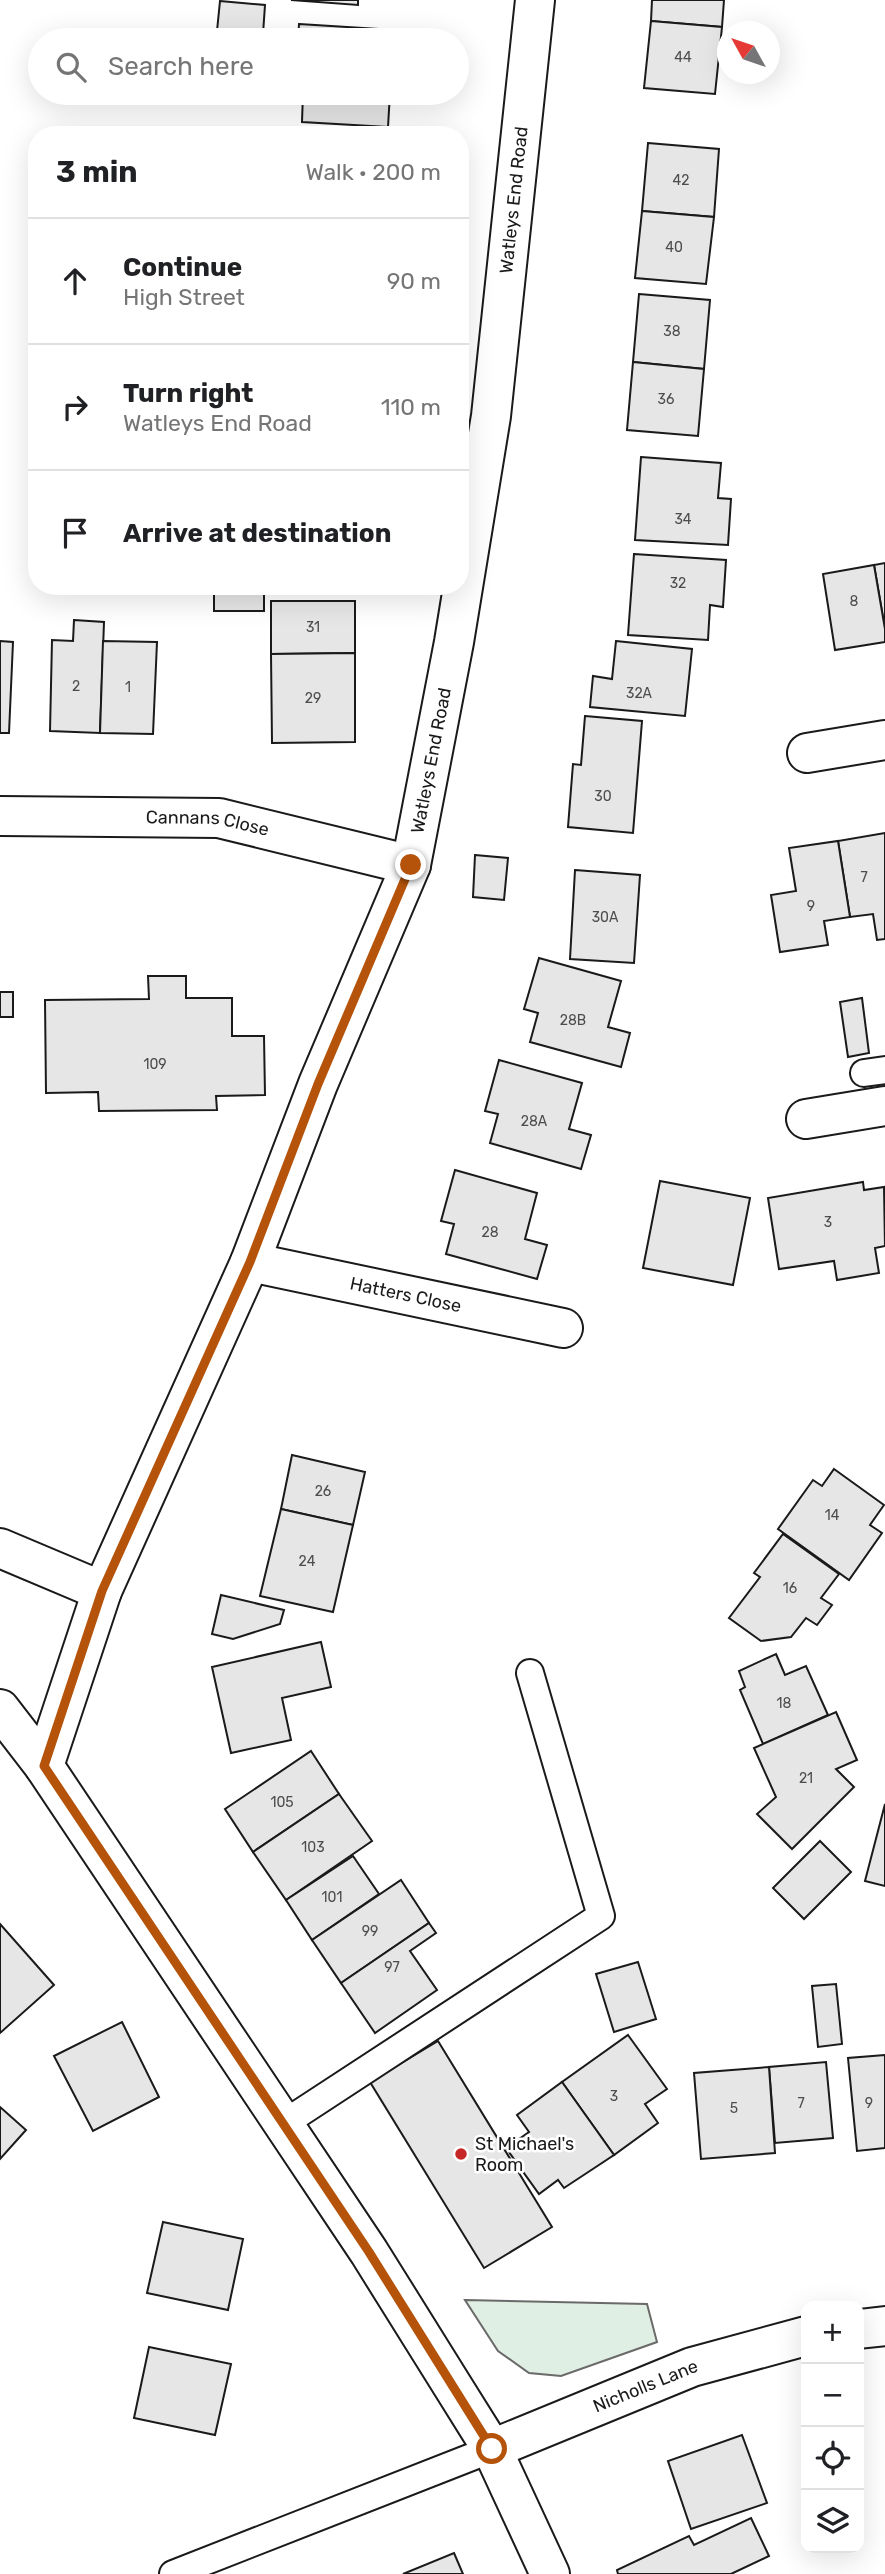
<!DOCTYPE html>
<html lang="en">
<head>
<meta charset="utf-8">
<style>
	body { margin:0; font-family:Rubik,sans-serif; background:#f2f2f2; color:#202124 }
	.controls { position:absolute; right:21px; bottom:21px; display:grid; overflow:hidden; border-radius:14px; box-shadow:0 7px 28px #0002 }
	.controls button { width:63px; height:63px; display:grid; place-items:center; padding:0; border:0; border-bottom:2px solid #e0e0e0; background:#fff; color:#202124; font:35px sans-serif }
	.compass { position:absolute; left:717px; top:21px; width:63px; height:63px; border-radius:50%; background:#fff; box-shadow:0 7px 28px #0002; rotate:310deg }
	.stop { position:absolute; width:21px; height:21px; margin:-16px; border:5px solid #b45309; border-radius:50%; background:#fff }
	.stop.end { background:#b45309; border-color:#fff; box-shadow:0 2px 7px #0008 }
	.list { margin:0; padding:0; list-style:none }
	h2 { display:flex; justify-content:space-between; align-items:center; height:91px; margin:0; padding:0 28px; font-size:30px }
	h2 small { font-size:23px; font-weight:400; color:#757577 }
	.list li { display:grid; grid-template-columns:46px 1fr auto; gap:21px; align-items:center; box-sizing:border-box; height:126px; padding:0 28px; border-top:2px solid #e0e0e0 }
	.list b { display:block; font-size:26px; white-space:nowrap }
	.list p { margin:0; font-size:23px; white-space:nowrap; color:#757577 }
	.list em { font-size:23px; font-style:normal; color:#757577 }
	.icon { flex:none; width:38px; height:38px; fill:none; stroke:currentColor; stroke-width:2; stroke-linecap:round; stroke-linejoin:round }
	.map { position:relative; flex:none; width:885px; height:2574px; overflow:hidden }
	.search { position:absolute; background:#fff; box-shadow:0 7px 28px #0002; left:28px; top:28px; width:441px; height:77px; display:flex; align-items:center; gap:18px; box-sizing:border-box; padding:0 24px; border-radius:38px; color:#757577; font-size:26px }
	.panel { position:absolute; background:#fff; box-shadow:0 7px 28px #0002; left:28px; top:126px; width:441px; height:469px; border-radius:28px }
	.map>svg:first-child { display:block }
	.green { fill:#e0efe3; stroke:#6a6a6a; stroke-width:2 }
	.building { fill:#e6e6e6; stroke:#1a1a1a; stroke-width:2 }
	.lines { fill:none; stroke-linecap:round; stroke-linejoin:round }
	.service-casing { stroke:#1a1a1a; stroke-width:30 }
	.minor-casing { stroke:#1a1a1a; stroke-width:42 }
	.tertiary-casing { stroke:#1a1a1a; stroke-width:42 }
	.secondary-casing { stroke:#1a1a1a; stroke-width:42 }
	.service { stroke:#fff; stroke-width:26 }
	.minor { stroke:#fff; stroke-width:38 }
	.tertiary { stroke:#fff; stroke-width:38 }
	.secondary { stroke:#fff; stroke-width:38 }
	.route { stroke:#b45309; stroke-width:9 }
	.poi-dot { fill:#c62828; stroke:#fff; stroke-width:2.5 }
	.labels { text-anchor:middle; dominant-baseline:central; stroke-width:5; stroke-linejoin:round; paint-order:stroke }
	.number-label { font-size:14px; fill:#4d4d4d }
	.street-label { font-size:18px; fill:#1a1a1a; stroke:#fff }
	.poi-label { font-size:18px; fill:#1a1a1a; stroke:#fff; text-anchor:start }
</style>
</head>
<body>
<div class="map">
<svg width="885" height="2574" viewBox="0 0 885 2574">
	<rect width="100%" height="100%" fill="#fff"/>
	<path class="green" d="M465 2300 647 2304 657 2342 561 2376 529 2373 498 2351Z"/>
	<g class="building">
		<path d="M291 0H358V5Z"/>
		<path d="M652 0H724L722 27 651 21Z"/>
		<path d="M220 1 265 5 263 34 217 31Z"/>
		<path d="M651 21 722 27 715 94 644 88Z"/>
		<path d="M299 24 394 30 393 40H298Z"/>
		<path d="M303 93H390L388 127 302 122Z"/>
		<path d="M648 143 719 149 714 217 642 211Z"/>
		<path d="M642 211 714 217 706 284 635 278Z"/>
		<path d="M639 294 710 300 704 369 633 362Z"/>
		<path d="M633 362 704 369 698 436 627 430Z"/>
		<path d="M641 457 721 463 718 498 731 499 728 545 635 540Z"/>
		<path d="M634 554 726 560 723 607 710 605 708 640 628 635Z"/>
		<path d="M885 563V629L874 565Z"/>
		<path d="M874 565 885 629V642L835 650 823 574Z"/>
		<path d="M184 586H274V588H264Z"/>
		<path d="M214 587 264 588V611H214Z"/>
		<path d="M271 601H355V653L271 654Z"/>
		<path d="M74 620 104 622 100 733 50 731 52 640 73 641Z"/>
		<path d="M0 641 13 642 9 733H0Z"/>
		<path d="M103 641 157 642 153 734 100 733Z"/>
		<path d="M616 641 692 649 685 716 590 707 593 676 612 679Z"/>
		<path d="M355 653V742L272 743 271 654Z"/>
		<path d="M585 716 642 721 633 833 568 827 573 764 581 765Z"/>
		<path d="M885 833V939L877 940 873 914 850 917 838 841Z"/>
		<path d="M838 841 850 917 824 921 828 945 780 952 771 895 796 891 789 848Z"/>
		<path d="M475 855 508 858 504 900 473 897Z"/>
		<path d="M575 870 640 875 634 963 570 959Z"/>
		<path d="M539 958 621 981 608 1027 630 1033 621 1067 530 1042 538 1013 524 1009Z"/>
		<path d="M148 976H186V998H232V1036H264L265 1095 216 1096 217 1110 99 1111 98 1092 46 1093 45 1000 149 999Z"/>
		<rect x="0" y="992" width="13" height="25"/>
		<path d="M862 998 869 1053 848 1057 840 1002Z"/>
		<path d="M499 1060 582 1083 569 1129 591 1135 581 1169 490 1143 498 1114 485 1111Z"/>
		<path d="M455 1170 537 1193 525 1239 547 1245 537 1279 446 1254 454 1224 441 1221Z"/>
		<path d="M660 1181 750 1198 733 1285 643 1268Z"/>
		<path d="M863 1182 864 1190 884 1187 885 1246 875 1248 879 1273 837 1280 834 1261 779 1269 768 1198Z"/>
		<path d="M292 1455 365 1472 353 1525 281 1509Z"/>
		<path d="M834 1469 884 1505 870 1525 882 1533 849 1580 778 1529 813 1480 822 1486Z"/>
		<path d="M281 1509 353 1525 333 1612 260 1596Z"/>
		<path d="M783 1534 839 1574 821 1598 832 1605 817 1625 806 1618 791 1637 761 1641 729 1618 760 1577 754 1573Z"/>
		<path d="M221 1595 284 1610 280 1624 233 1639 212 1634Z"/>
		<path d="M321 1642 331 1687 282 1698 291 1740 231 1753 212 1667Z"/>
		<path d="M776 1654 785 1675 806 1666 828 1715 763 1744 740 1690 745 1687 739 1671Z"/>
		<path d="M836 1712 857 1760 836 1769 854 1787 792 1849 757 1814 776 1797 754 1748Z"/>
		<path d="M311 1751 339 1794 253 1852 225 1809Z"/>
		<path d="M339 1794 372 1841 286 1900 253 1852Z"/>
		<path d="M885 1804V1886L865 1881Z"/>
		<path d="M820 1841 851 1872 804 1919 773 1888Z"/>
		<path d="M353 1856 379 1894 312 1940 286 1900Z"/>
		<path d="M401 1880 429 1923 341 1983 312 1940Z"/>
		<path d="M429 1923 436 1933 410 1951 437 1990 375 2033 341 1983Z"/>
		<path d="M0 1924 54 1985 0 2033Z"/>
		<path d="M638 1962 656 2019 614 2032 596 1974Z"/>
		<path d="M836 1984 842 2044 818 2047 812 1986Z"/>
		<path d="M122 2022 159 2097 93 2131 54 2056Z"/>
		<path d="M628 2035 667 2089 645 2104 658 2123 614 2155 562 2082Z"/>
		<path d="M438 2041 552 2227 484 2268 370 2082Z"/>
		<path d="M885 2055V2148L857 2151 848 2058Z"/>
		<path d="M826 2062 833 2138 775 2143 769 2067Z"/>
		<path d="M769 2067 775 2153 701 2159 694 2073Z"/>
		<path d="M562 2082 614 2155 564 2188 558 2180 539 2194 506 2148 529 2132 517 2115Z"/>
		<path d="M0 2107 26 2130 0 2159Z"/>
		<path d="M163 2222 243 2239 228 2310 147 2293Z"/>
		<path d="M149 2347 231 2364 215 2435 134 2418Z"/>
		<path d="M742 2435 767 2503 691 2529 668 2461Z"/>
		<path d="M751 2518 769 2556 731 2574H618L617 2570 689 2536 694 2545Z"/>
		<path d="M454 2553 463 2574H403Z"/>
	</g>
	<g class="lines">
		<g class="service-casing">
			<g id="service">
				<path d="M864 1073 885 1070"/>
				<path d="M283 2124 601 1916 530 1673"/>
				<path d="M173 2574 492 2449"/>
			</g>
		</g>
		<g class="minor-casing">
			<g id="minor">
				<path d="M807 753 885 740"/>
				<path id="s1" d="M0 816 219 818 411 865"/>
				<path d="M806 1119 885 1106"/>
				<path id="s2" d="M250 1262 563 1328"/>
				<path d="M0 1548 102 1591"/>
			</g>
		</g>
		<g class="tertiary-casing">
			<g id="tertiary">
				<path id="s3" d="M44 1766 102 1591 250 1262 318 1084 411 865 454 642 491 416 535 0"/>
				<path d="M859 2329 885 2326"/>
				<path id="s4" d="M492 2449 692 2367 806 2336"/>
			</g>
		</g>
		<g class="secondary-casing">
			<path id="secondary" d="M0 1709 44 1766 369 2252 452 2385 492 2449 550 2574"/>
		</g>
		<use href="#service" class="service"/>
		<use href="#minor" class="minor"/>
		<use href="#tertiary" class="tertiary"/>
		<use href="#secondary" class="secondary"/>
	</g>
	<g class="lines">
		<path class="route" d="M411 865 318 1084 250 1262 102 1591 44 1766 369 2252 492 2449"/>
	</g>
	<circle class="poi-dot" cx="461" cy="2154" r="7"/>
	<g class="labels">
		<g class="number-label">
			<text x="683" y="57">44</text>
			<text x="681" y="180">42</text>
			<text x="674" y="247">40</text>
			<text x="672" y="331">38</text>
			<text x="666" y="399">36</text>
			<text x="683" y="519">34</text>
			<text x="678" y="583">32</text>
			<text x="854" y="601">8</text>
			<text x="313" y="627">31</text>
			<text x="76" y="686">2</text>
			<text x="128" y="687">1</text>
			<text x="639" y="693">32A</text>
			<text x="313" y="698">29</text>
			<text x="603" y="796">30</text>
			<text x="864" y="877">7</text>
			<text x="811" y="906">9</text>
			<text x="605" y="917">30A</text>
			<text x="573" y="1020">28B</text>
			<text x="155" y="1064">109</text>
			<text x="534" y="1121">28A</text>
			<text x="828" y="1222">3</text>
			<text x="490" y="1232">28</text>
			<text x="323" y="1491">26</text>
			<text x="832" y="1515">14</text>
			<text x="307" y="1561">24</text>
			<text x="790" y="1588">16</text>
			<text x="784" y="1703">18</text>
			<text x="806" y="1778">21</text>
			<text x="282" y="1802">105</text>
			<text x="313" y="1847">103</text>
			<text x="332" y="1897">101</text>
			<text x="370" y="1931">99</text>
			<text x="392" y="1967">97</text>
			<text x="614" y="2096">3</text>
			<text x="801" y="2103">7</text>
			<text x="869" y="2103">9</text>
			<text x="734" y="2108">5</text>
		</g>
		<g class="street-label">
			<text stroke="none"><textPath href="#s3" startOffset="1647">Watleys End Road</textPath></text>
			<text stroke="none"><textPath href="#s3" startOffset="1080">Watleys End Road</textPath></text>
			<text stroke="none"><textPath href="#s1" startOffset="208">Cannans Close</textPath></text>
			<text stroke="none"><textPath href="#s2" startOffset="159">Hatters Close</textPath></text>
			<text stroke="none"><textPath href="#s4" startOffset="166">Nicholls Lane</textPath></text>
		</g>
		<g class="poi-label">
			<text x="475" y="2144">St Michael's<tspan x="475" dy="21">Room</tspan></text>
		</g>
	</g>
</svg>
<div class="controls">
<button>+</button>
<button>−</button>
<button><svg class="icon" aria-label="locate" viewBox="0 0 24 24"><circle cx="12" cy="12" r="6"/><path d="M12 2v4M12 18v4M2 12h4M18 12h4"/></svg></button>
<button><svg class="icon" aria-label="layers" viewBox="0 0 24 24"><path d="M12 4l9 5-9 5-9-5zM3 14l9 5 9-5"/></svg></button>
</div>
<svg class="compass" viewBox="-18 -18 36 36"><path d="M0-13l5 13h-10z" fill="#e53935"/><path d="M0 13l5-13h-10z" fill="#757577"/></svg>
<div class="stop" style="left:492px;top:2449px"></div>
<div class="stop end" style="left:411px;top:865px"></div>
<div class="search"><svg class="icon" aria-label="search" viewBox="0 0 24 24"><circle cx="10" cy="10" r="6"/><path d="M15 15l6 6"/></svg>Search here</div>
<section class="panel">
<h2>3 min<small>Walk · 200 m</small></h2>
<ul class="list">
<li><svg class="icon" aria-label="ahead" viewBox="0 0 24 24"><path d="M12 20V5M6 11l6-6 6 6"/></svg><div><b>Continue</b><p>High Street</p></div><em>90 m</em></li>
<li><svg class="icon" aria-label="right" viewBox="0 0 24 24"><path d="M7 20v-9h11M14 6l5 5-5 5"/></svg><div><b>Turn right</b><p>Watleys End Road</p></div><em>110 m</em></li>
<li><svg class="icon" aria-label="arrive" viewBox="0 0 24 24"><path d="M6 21V4h12l-3 4 3 4H6"/></svg><div><b>Arrive at destination</b></div></li>
</ul>
</section>
</div>
</body>
</html>
